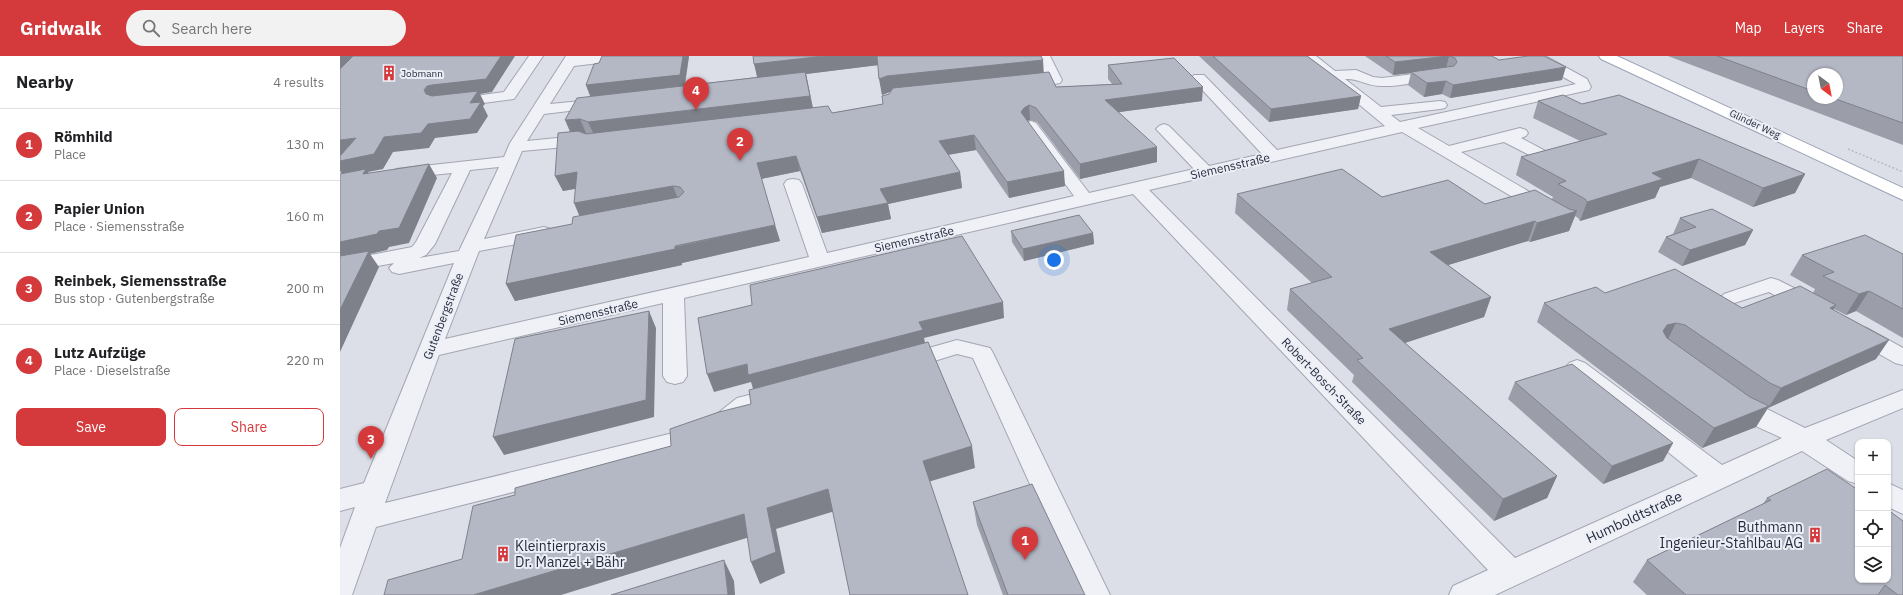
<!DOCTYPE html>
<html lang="en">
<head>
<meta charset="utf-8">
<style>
	body { margin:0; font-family:"IBM Plex Sans",sans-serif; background:#f2f2f2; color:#202124 }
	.controls { position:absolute; right:12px; bottom:12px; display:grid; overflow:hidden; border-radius:8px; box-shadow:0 1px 3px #0004 }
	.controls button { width:36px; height:36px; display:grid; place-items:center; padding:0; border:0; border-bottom:1px solid #e0e0e0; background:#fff; color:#202124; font:20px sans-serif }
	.compass { position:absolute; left:1467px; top:12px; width:36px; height:36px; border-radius:50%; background:#fff; box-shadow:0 1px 3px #0004; rotate:148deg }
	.you { position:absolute; left:714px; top:204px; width:14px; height:14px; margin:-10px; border:3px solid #fff; border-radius:50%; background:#1a73e8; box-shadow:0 0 0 6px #1a73e833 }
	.badge { display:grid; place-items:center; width:26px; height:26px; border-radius:50%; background:#d43a3c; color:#fff; font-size:13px; font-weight:700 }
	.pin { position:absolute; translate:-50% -33px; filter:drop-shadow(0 1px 2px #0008) }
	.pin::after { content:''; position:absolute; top:21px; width:14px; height:12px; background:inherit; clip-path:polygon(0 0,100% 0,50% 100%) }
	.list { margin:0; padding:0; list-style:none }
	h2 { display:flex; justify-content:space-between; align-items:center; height:52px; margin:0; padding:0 16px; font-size:17px }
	h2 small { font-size:13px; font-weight:400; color:#757577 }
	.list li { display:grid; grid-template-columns:26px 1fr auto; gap:12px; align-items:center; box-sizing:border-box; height:72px; padding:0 16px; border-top:1px solid #e0e0e0 }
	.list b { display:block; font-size:15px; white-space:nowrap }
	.list p { margin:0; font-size:13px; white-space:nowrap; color:#757577 }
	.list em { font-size:13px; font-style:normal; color:#757577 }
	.actions { display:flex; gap:8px; padding:12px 16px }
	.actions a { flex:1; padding:9px 0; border:1px solid #d43a3c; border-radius:8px; text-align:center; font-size:14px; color:#d43a3c }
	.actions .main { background:#d43a3c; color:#fff }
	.icon { flex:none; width:22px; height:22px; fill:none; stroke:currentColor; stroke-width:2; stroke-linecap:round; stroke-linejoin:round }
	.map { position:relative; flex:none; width:1563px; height:539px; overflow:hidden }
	header { display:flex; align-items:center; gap:24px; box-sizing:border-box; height:56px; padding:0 20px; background:#d43a3c; color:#fff }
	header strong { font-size:19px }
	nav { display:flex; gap:22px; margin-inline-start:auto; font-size:14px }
	.search { width:280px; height:36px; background:#f2f2f2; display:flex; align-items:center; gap:10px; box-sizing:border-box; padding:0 14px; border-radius:22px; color:#757577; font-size:15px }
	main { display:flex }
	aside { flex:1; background:#fff }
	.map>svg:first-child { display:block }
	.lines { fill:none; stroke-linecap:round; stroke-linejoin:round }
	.minor-casing { stroke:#a2a5b2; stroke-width:2 }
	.major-casing { stroke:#9ba2b4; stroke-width:2 }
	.path { stroke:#b7bac3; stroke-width:1.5; stroke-dasharray:2 2; stroke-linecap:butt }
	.minor { fill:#f0f1f6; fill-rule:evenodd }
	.major { fill:#fff; fill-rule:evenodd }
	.wall { fill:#9b9ea9; fill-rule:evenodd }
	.shaded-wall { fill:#7e818a }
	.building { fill:#b4b8c5; stroke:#7e818a }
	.labels { text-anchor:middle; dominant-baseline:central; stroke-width:4; stroke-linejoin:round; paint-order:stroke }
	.far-poi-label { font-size:10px; fill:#262b3f; stroke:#eceff5; text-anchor:start }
	.far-street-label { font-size:10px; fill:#262b3f; stroke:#eceff5 }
	.street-label { font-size:12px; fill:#262b3f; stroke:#eceff5 }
	.near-street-label { font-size:14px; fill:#262b3f; stroke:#eceff5 }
	.near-poi-label { font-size:14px; fill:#262b3f; stroke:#eceff5; text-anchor:end }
</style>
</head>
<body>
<header>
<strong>Gridwalk</strong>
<div class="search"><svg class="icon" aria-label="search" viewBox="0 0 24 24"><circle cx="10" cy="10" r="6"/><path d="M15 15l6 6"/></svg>Search here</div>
<nav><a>Map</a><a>Layers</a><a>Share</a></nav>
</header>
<main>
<aside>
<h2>Nearby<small>4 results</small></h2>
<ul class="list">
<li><span class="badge">1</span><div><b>Römhild</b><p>Place</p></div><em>130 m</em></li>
<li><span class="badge">2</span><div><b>Papier Union</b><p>Place · Siemensstraße</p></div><em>160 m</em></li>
<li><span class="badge">3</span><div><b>Reinbek, Siemensstraße</b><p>Bus stop · Gutenbergstraße</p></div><em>200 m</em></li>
<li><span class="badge">4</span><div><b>Lutz Aufzüge</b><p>Place · Dieselstraße</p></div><em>220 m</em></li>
</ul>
<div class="actions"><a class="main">Save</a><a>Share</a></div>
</aside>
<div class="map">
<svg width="1563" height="539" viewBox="0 0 1563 539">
	<rect width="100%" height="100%" fill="#dddfe8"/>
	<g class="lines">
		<g class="minor-casing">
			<g id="minor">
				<path d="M189 0H203L174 43 113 51 108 50 106 47 108 44 113 43 164 36Z"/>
				<path d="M226 0H292L290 3 285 4 234 10 210 48 262 43 267 44 269 47 267 50 262 51 204 58 187 85 247 79 253 81 255 84 253 87 247 89 182 95 144 183 204 171 211 173 213 177 211 181 204 183 139 195 105 283 469 201 444 128 447 124 453 123 459 124 462 128 487 197 734 140 683 70 686 67 691 65 696 67 749 137 854 113 816 73 819 70 824 68 829 70 869 110 922 98 854 25 852 22 854 19H864L937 94 1045 70 961 0H976L995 15 1016 14 1033 21 1042 22 1099 15 1104 16 1106 19 1104 22 1099 23C1080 25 1060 31 1041 30 1027 30 1018 22 1005 23L1041 51 1100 45 1105 46 1107 49 1105 52 1100 53 1051 59 1060 66 1236 28 1190 3 1188 0H1205L1247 23 1251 31 1249 34 1078 72 1109 90 1180 72 1186 74 1188 77 1186 80 1181 82 1211 98 1213 101 1211 104 1205 106 1199 104 1164 86 1121 96 1212 149 1215 153 1212 157 1206 158 1200 157 1062 76 809 134 1175 502 1358 420 1229 317 1225 312 1229 307 1237 304 1245 307 1382 409 1442 382C1423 373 1396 364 1385 346L1388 340 1397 338 1406 340 1417 348 1465 372 1563 334V352L1486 384 1518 405V428L1508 425 1462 395 1155 539H1109L1113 530 1148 514 793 138 344 242 347 320 343 326 335 328 327 326 323 320V247L99 299 45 447 329 378 368 365 397 342 441 331 450 333 453 339 450 345 414 354 386 377 342 393 36 471 12 539H0V492L15 451 0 455V433L24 427 114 207 59 218 52 216 49 212 54 207 0 217V205L72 191 76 186 112 117 62 122 56 121 54 117 56 113 164 101 170 87ZM159 111 119 195 79 202 86 199 95 188 130 114Z"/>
				<path d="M696 0H710L722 24 720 27 715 28 682 32 677 31 675 28 677 25 706 21Z"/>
				<path d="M1431 222 1438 224 1480 245 1483 250 1480 255C1462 259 1444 244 1429 236L1391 248 1384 246 1380 242 1384 238Z"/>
				<path d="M1519 270 1527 272 1563 292V309L1555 307 1511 282 1508 277 1511 272Z"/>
				<path d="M617 284 650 292 653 297 770 539H740L633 302 617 298 565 314 557 311 553 306 557 301Z"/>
				<path d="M1548 427 1563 434V458L1548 451Z"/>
			</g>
		</g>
		<g class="major-casing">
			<path id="major" d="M1259 0H1277L1563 132V144L1261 3Z"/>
		</g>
		<path class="path" d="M1508 93 1563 116"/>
		<use href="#minor" class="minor"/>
		<use href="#major" class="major"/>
	</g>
	<g class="wall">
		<path d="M349 0 345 30 417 21 413 0 704 17 716 31 772 28 768 23V9L862 45 779 56 817 106 740 123 697 66 690 64 687 65 725 130 669 142 636 94 608 99 620 116 622 132 548 148 551 163 482 177 460 115 421 123 440 185 342 207V209L175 245 166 228 232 168 240 160 235 133 223 135 215 120 229 76 250 40 246 29ZM538 9 542 39 551 35 543 48 492 57 473 52 466 18Z"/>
		<path d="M859 0H967L1021 40 1018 53 929 66Z"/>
		<path d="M1025 0H1152L1159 4 1222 24 1110 42 1102 38 1084 41 1068 29 1071 17 1053 19Z"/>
		<path d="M1328 0H1563V89ZM1473 18 1497 42H1473Z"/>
		<path d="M1198 45 1242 48 1465 118 1455 137 1413 151 1351 122 1320 131 1315 142 1240 165 1238 162 1235 160 1229 175 1190 186 1188 185 1108 209 1151 241 1144 261 1065 287 1217 420 1207 442 1154 465 1012 326 1014 319 947 254 950 233 972 227 895 157 897 138 1042 141 1145 148 1212 143 1213 141 1176 119 1181 101 1240 85 1193 62Z"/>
		<path d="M1340 162 1413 174 1405 189 1342 210 1318 196 1326 181 1333 178Z"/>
		<path d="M671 175 753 177 754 188 684 205 672 186Z"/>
		<path d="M1563 198V282L1516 255 1506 259 1494 253 1493 254 1536 303 1428 352 1416 371 1362 392 1197 266 1204 247 1265 237 1402 252 1473 237 1475 233 1450 219 1462 199Z"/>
		<path d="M1175 326 1333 387 1323 405 1263 428 1168 343Z"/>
		<path d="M1427 442 1563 539H1307L1293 526 1307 504 1423 448Z"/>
		<path d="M633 446 745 539H663L637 469Z"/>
	</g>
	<g class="shaded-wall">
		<path d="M0 0H15L0 14Z"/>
		<path d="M161 0H175L152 36 140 38 145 48 143 50 148 60 137 77 95 82 89 92 53 96 43 113 28 116 35 128 23 118 4 121 0 115V105L44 81 93 52 84 34 87 30Z"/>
		<path d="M343 0H349L344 32 251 42 246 29Z"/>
		<path d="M484 0H537L539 9 466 18 473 53 254 79 248 66 418 24 414 8Z"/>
		<path d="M1109 0 1106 13 1053 19 1055 6Z"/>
		<path d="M703 4 704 20 550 36 542 39 539 23 547 20Z"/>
		<path d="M1226 11 1222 24 1110 42 1113 29Z"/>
		<path d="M1106 25 1102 38 1084 41 1087 27Z"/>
		<path d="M863 31 862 45 765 58V44Z"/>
		<path d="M1021 40 1018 53 929 66 931 53Z"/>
		<path d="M689 49 690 64 685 66 681 56 684 52Z"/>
		<path d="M240 63 246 77 231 78 225 64Z"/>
		<path d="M634 79 636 94 601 100 599 85Z"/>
		<path d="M16 82 25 96 0 99V84Z"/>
		<path d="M817 91V106L740 123V108Z"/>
		<path d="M456 100 460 115 421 123 417 107Z"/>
		<path d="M1359 103 1351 122 1320 131 1315 142 1240 165 1247 146 1312 117Z"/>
		<path d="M89 108 97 122 69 187 49 191 47 194 30 198 39 211 0 296V186Z"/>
		<path d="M724 115 725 130 669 142 667 126Z"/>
		<path d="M237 116 244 131 223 135 215 120Z"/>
		<path d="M620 116 622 132 548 148 551 163 482 177 477 161 540 133Z"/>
		<path d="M1465 118 1455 137 1413 151 1423 132Z"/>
		<path d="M333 130 339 146 241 164 234 147Z"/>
		<path d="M1237 155 1229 175 1190 186 1197 167Z"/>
		<path d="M1195 165 1188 185 1085 216 1090 196Z"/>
		<path d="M435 169 440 185 342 207V209L175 245 166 228Z"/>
		<path d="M1413 174 1405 189 1342 210 1350 194Z"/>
		<path d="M753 177 754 188 684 205 683 193Z"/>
		<path d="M1529 235 1516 255 1506 259 1519 238Z"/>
		<path d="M1151 241 1144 261 1043 294 1049 273Z"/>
		<path d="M663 246 664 262 584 282 586 291 414 336 411 326 374 336 367 318 579 266Z"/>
		<path d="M1496 249 1484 268 1490 252Z"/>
		<path d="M309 255 316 272 314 361 164 399 153 381Z"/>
		<path d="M1336 267 1326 287 1323 275 1327 269Z"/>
		<path d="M1549 284 1536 303 1428 352 1441 332Z"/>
		<path d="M1429 350 1416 371 1362 392 1374 372Z"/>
		<path d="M1333 387 1323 405 1263 428 1272 410Z"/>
		<path d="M632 390 635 412 588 426 583 405Z"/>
		<path d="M1217 420 1207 442 1154 465 1163 443Z"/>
		<path d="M488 433 495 455 436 473 445 517 420 528 411 506 427 452Z"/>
		<path d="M404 458 413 480 221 539H133Z"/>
		<path d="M384 504 394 525 395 539H388Z"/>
	</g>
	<g class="building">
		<path d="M13 0H161L146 23 92 29 87 30 84 34 86 38 92 40 138 35 130 47 141 46 130 63 88 68 81 77 44 81 34 98 0 105V100L16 82 0 84V13Z"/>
		<path d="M262 0H343L340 19 246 29 254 8 259 7Z"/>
		<path d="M413 0H484L414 8Z"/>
		<path d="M537 0H701L703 4 547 20 539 23Z"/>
		<path d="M873 0H967L1021 40 931 53Z"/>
		<path d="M1046 0H1108L1055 6Z"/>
		<path d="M1109 0H1152L1159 4 1188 0H1204L1226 11 1113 29 1106 25 1087 27 1071 16 1114 10 1117 6 1115 2Z"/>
		<path d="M1377 0H1563V67L1493 42H1497V18H1473V35Z"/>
		<path d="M834 2 863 31 765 44 817 91 740 108 696 52 689 49 684 52 681 56 724 115 667 126 634 79 599 85 620 116 540 133 548 147 477 161 456 100 417 107 435 169 335 190V193L166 228 176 179 232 168 233 161 339 141 344 136 340 131 333 130 234 147 237 116 215 120 218 77 238 75 246 78 488 50 492 57 543 48 542 40 549 38 553 32 709 16 716 31 782 28 768 9Z"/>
		<path d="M465 16 470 40 248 66 240 63 225 64 237 42Z"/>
		<path d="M1223 39 1242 48 1279 39 1465 118 1423 132 1359 103 1312 117 1323 123 1247 146 1245 143 1218 128 1226 125 1181 101 1267 78 1198 45Z"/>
		<path d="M89 108 59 172 39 175 37 178 0 186V118L26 113 23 118Z"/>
		<path d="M1002 113 1042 141 1108 124 1145 148 1195 134 1229 153 1237 155 1197 167 1195 165 1090 196 1151 241 1049 273 1217 420 1163 443 1017 304 1023 302 950 233 992 221 897 138Z"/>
		<path d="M1372 153 1413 174 1350 194 1326 181 1356 171 1340 162Z"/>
		<path d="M739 159 753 177 683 193 671 175Z"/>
		<path d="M1525 179 1563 198V253L1529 235 1519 238 1483 220 1494 216 1462 199Z"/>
		<path d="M622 180 663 246 579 266 583 274 408 319 407 308 367 318 358 262 412 249 410 229Z"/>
		<path d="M29 195 0 254V200Z"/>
		<path d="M1335 213 1402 252 1460 230 1496 249 1490 252 1549 284 1441 332 1430 327 1345 269 1336 267 1327 269 1323 275 1327 282 1410 341 1429 350 1374 372 1204 247 1256 231 1265 237Z"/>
		<path d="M309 255 306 344 153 381 175 283Z"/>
		<path d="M588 286 632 390 583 405 628 539H510L488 433 427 452 436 496 411 506 404 458 133 539H44L48 524 122 503 133 450 175 439V432L331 390 330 373 379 356 411 348 409 334Z"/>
		<path d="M1232 308 1333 387 1272 410 1175 326Z"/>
		<path d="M1487 413 1518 434V524H1548V454L1563 465V539H1558L1545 529 1538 539H1346L1307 504 1431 444 1427 442Z"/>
		<path d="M692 428 745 539H668L633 446Z"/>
		<path d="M384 504 388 539H271Z"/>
	</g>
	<defs>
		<g id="building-bare" transform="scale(1.2)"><path d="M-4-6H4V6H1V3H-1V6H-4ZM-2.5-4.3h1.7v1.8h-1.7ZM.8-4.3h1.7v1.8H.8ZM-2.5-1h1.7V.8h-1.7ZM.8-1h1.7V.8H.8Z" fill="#d43a3c" stroke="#eceff5" stroke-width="2.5" paint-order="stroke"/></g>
	</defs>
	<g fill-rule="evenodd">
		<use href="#building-bare" x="49" y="17"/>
		<use href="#building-bare" x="1475" y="479"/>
		<use href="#building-bare" x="163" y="498"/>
	</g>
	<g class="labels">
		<g class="far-poi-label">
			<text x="61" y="17">Jobmann</text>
		</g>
		<g class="far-street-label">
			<text transform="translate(1415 68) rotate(25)">Glinder Weg</text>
		</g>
		<g class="street-label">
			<text transform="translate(890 110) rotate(-13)">Siemensstraße</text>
			<text transform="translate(574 183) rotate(-13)">Siemensstraße</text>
			<text transform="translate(258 256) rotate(-13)">Siemensstraße</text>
			<text transform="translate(103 260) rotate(-69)">Gutenbergstraße</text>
			<text transform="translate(984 325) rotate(46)">Robert-Bosch-Straße</text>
		</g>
		<g class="near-street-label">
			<text transform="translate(1294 461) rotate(-25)">Humboldtstraße</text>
		</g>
		<g class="near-poi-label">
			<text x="1463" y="471">Buthmann<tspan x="1463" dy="16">Ingenieur-Stahlbau AG</tspan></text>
			<text x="175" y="490" text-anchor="start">Kleintierpraxis<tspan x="175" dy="16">Dr. Manzel + Bähr</tspan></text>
		</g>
	</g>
</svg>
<div class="controls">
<button>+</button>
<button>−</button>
<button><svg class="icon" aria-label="locate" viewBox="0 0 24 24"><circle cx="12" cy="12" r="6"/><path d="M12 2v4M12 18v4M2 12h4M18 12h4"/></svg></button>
<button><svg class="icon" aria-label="layers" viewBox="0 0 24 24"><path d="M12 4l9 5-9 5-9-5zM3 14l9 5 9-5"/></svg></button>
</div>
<svg class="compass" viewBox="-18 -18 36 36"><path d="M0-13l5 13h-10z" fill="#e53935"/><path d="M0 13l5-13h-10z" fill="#757577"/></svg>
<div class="you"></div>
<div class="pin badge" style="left:685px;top:504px">1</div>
<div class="pin badge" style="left:400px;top:105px">2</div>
<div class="pin badge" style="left:31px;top:403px">3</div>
<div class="pin badge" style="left:356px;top:54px">4</div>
</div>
</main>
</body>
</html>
